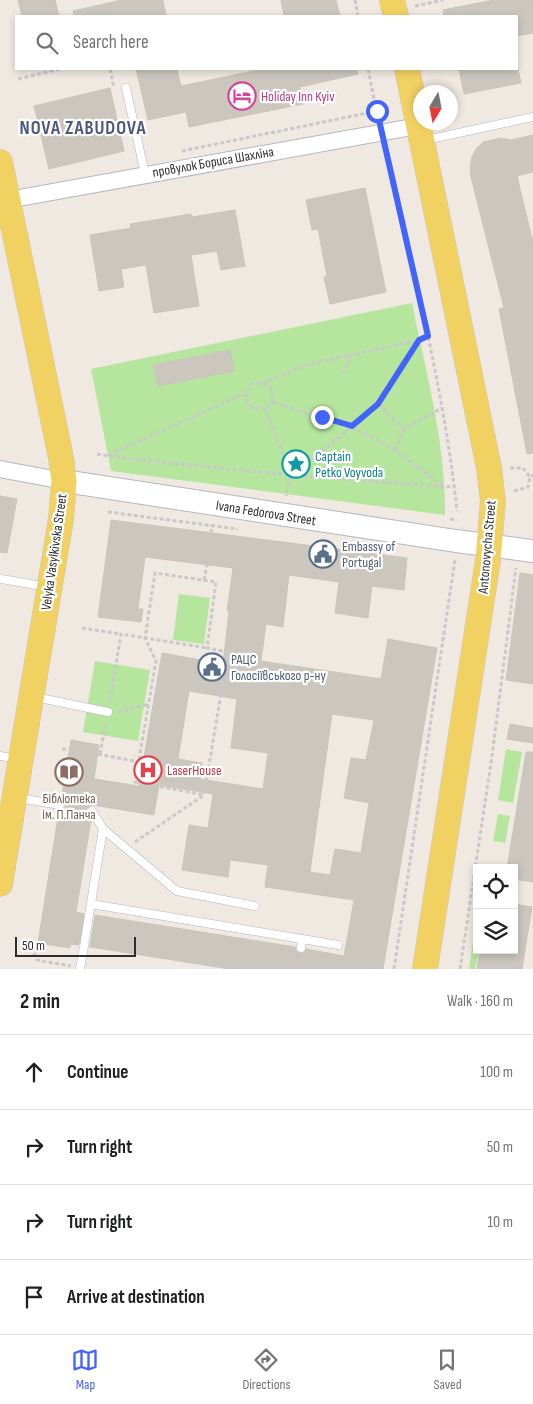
<!DOCTYPE html>
<html lang="en">
<head>
<meta charset="utf-8">
<style>
	body { margin:0; font-family:"Sofia Sans Condensed",sans-serif; background:#f6f6f6; color:#202124 }
	.controls { position:absolute; right:15px; bottom:15px; display:grid; overflow:hidden; border-radius:0px; box-shadow:0 2px 8px #0003 }
	.controls button { width:45px; height:45px; display:grid; place-items:center; padding:0; border:0; border-bottom:1px solid #e0e0e0; background:#fff; color:#202124; font:25px sans-serif }
	.compass { position:absolute; left:413px; top:85px; width:45px; height:45px; border-radius:50%; background:#fff; box-shadow:0 2px 8px #0003; rotate:190deg }
	.scale { position:absolute; left:15px; bottom:12px; width:121px; box-sizing:border-box; padding-left:5px; border:2px solid #2e2e2e; border-top:0; font-size:14px; line-height:18px; white-space:nowrap; color:#2e2e2e; -webkit-text-stroke:4px #fff; paint-order:stroke }
	.stop { position:absolute; width:15px; height:15px; margin:-11px; border:4px solid #4264fb; border-radius:50%; background:#fff }
	.stop.end { background:#4264fb; border-color:#fff; box-shadow:0 1px 5px #0008 }
	.list { margin:0; padding:0; list-style:none }
	h2 { display:flex; justify-content:space-between; align-items:center; height:65px; margin:0; padding:0 20px; font-size:21px }
	h2 small { font-size:16px; font-weight:400; color:#757577 }
	.list li { display:grid; grid-template-columns:32px 1fr auto; gap:15px; align-items:center; box-sizing:border-box; height:75px; padding:0 20px; border-top:1px solid #e0e0e0 }
	.list b { display:block; font-size:19px; white-space:nowrap }
	.list em { font-size:16px; font-style:normal; color:#757577 }
	.icon { flex:none; width:28px; height:28px; fill:none; stroke:currentColor; stroke-width:2; stroke-linecap:round; stroke-linejoin:round }
	.map { position:relative; flex:none; width:533px; height:969px; overflow:hidden }
	.search { position:absolute; background:#fff; box-shadow:0 2px 8px #0003; left:15px; right:15px; top:15px; height:55px; display:flex; align-items:center; gap:12px; box-sizing:border-box; padding:0 18px; border-radius:0px; color:#757577; font-size:19px }
	.sheet { height:365px; background:#fff }
	nav { display:flex; justify-content:space-around; align-items:center; box-sizing:border-box; height:70px; border-top:1px solid #e0e0e0; background:#fff; font-size:14px; color:#757577 }
	nav a { display:grid; justify-items:center; gap:2px }
	nav .on { color:#4264fb }
	.map>svg:first-child { display:block }
	.green { fill:#b6e59e }
	.building { fill:#cbc7bf; stroke:#cbc5ba; fill-rule:evenodd }
	.lines { fill:none; stroke-linecap:round; stroke-linejoin:round }
	.lane-casing { stroke:#b4b7c1; stroke-width:9 }
	.street-casing { stroke:#b4b7c1; stroke-width:18 }
	.secondary-casing { stroke:#b4b7c1; stroke-width:24 }
	.primary-casing { stroke:#c9c9c9; stroke-width:26 }
	.path { stroke:#c9c9c9; stroke-width:3; stroke-dasharray:4 2.5; stroke-linecap:butt }
	.lane { stroke:#fff; stroke-width:8 }
	.street { stroke:#fff; stroke-width:16 }
	.secondary { stroke:#fff; stroke-width:22 }
	.primary { stroke:#f2d163; stroke-width:25 }
	.route { stroke:#4264fb; stroke-width:6 }
	.labels { text-anchor:middle; dominant-baseline:central; stroke-width:4.5; stroke-linejoin:round; paint-order:stroke }
	.hotel-label { font-size:14px; fill:#b23c85; stroke:#fff; text-anchor:start }
	.street-label { font-size:14px; fill:#2e2e2e; stroke:#fff }
	.culture-label { font-size:14px; fill:#0d838f; stroke:#fff; text-anchor:start }
	.service-label { font-size:14px; fill:#4e5e75; stroke:#fff; text-anchor:start }
	.health-label { font-size:14px; fill:#be3a42; stroke:#fff; text-anchor:start }
	.education-label { font-size:14px; fill:#785e54; stroke:#fff }
	.district-label { font-size:19px; font-weight:bold; letter-spacing:1px; fill:#4d5680; stroke:#fff }
</style>
</head>
<body>
<div class="map">
<svg width="533" height="969" viewBox="0 0 533 969">
	<rect width="100%" height="100%" fill="#efe9e1"/>
	<g class="green">
		<path d="M412 303C426 373 446 444 445 515L111 471 91 369Z"/>
		<path d="M179 594 210 598 204 644 173 640Z"/>
		<path d="M95 661 150 670 138 741 83 732Z"/>
		<path d="M506 749 522 752 513 803 498 800Z"/>
		<path d="M498 814 510 816 505 843 493 841Z"/>
		<path d="M474 935 477 936V950H479L475 969H469Z"/>
	</g>
	<g class="building">
		<path d="M18 0H55L59 16H22Z"/>
		<path d="M122 0H163L166 16H74L73 11Z"/>
		<path d="M281 0H336L340 16H284Z"/>
		<path d="M494 0H533V33L517 36V16H444L443 10Z"/>
		<path d="M136 69H177L181 86 263 69H357L358 74 300 87 303 104 189 127 186 112 148 120Z"/>
		<path d="M459 69H518L521 83 464 94Z"/>
		<path d="M110 88 124 151 49 169 34 106Z"/>
		<path d="M533 135V172L517 176 533 243V453L527 454 499 309 504 308 471 177 470 168 472 157 476 149 483 142 501 138 511 140Z"/>
		<path d="M365 188 386 292 330 304 324 277 327 276 318 229 312 230 306 200Z"/>
		<path d="M235 210 245 266 221 270 217 251 191 255 199 306 154 313 146 265 121 269 124 287 99 291 90 235 131 228 130 224 191 214 192 217Z"/>
		<path d="M230 350 234 371 158 386 153 365Z"/>
		<path d="M0 496 17 499 7 553 0 552Z"/>
		<path d="M111 520 407 558 404 590 372 586 368 618 335 613 339 582 289 575 283 627 266 624 261 661 381 679 388 639 437 648 383 969H230L90 947 95 915 295 947 296 951 300 953H304L306 949 344 956 354 900 265 887 268 865 230 860 228 877 182 870 189 825 208 828 213 794 159 785 154 815 93 805 87 808 86 812 91 820 76 912 84 914 80 942 78 945 71 944 70 948 38 943 59 811 64 809 66 805 64 801 61 800 71 740 99 745 94 779 139 786 162 653 223 664 229 611H227L233 568 145 557 138 609H143L141 622 98 617ZM189 691 237 699 231 748 268 753 263 789 200 779 202 763 178 759ZM332 714 374 720 366 760 351 758 344 798 369 803 361 853 335 849 330 875 310 872Z"/>
		<path d="M520 573 533 575V684L506 680Z"/>
		<path d="M510 724 533 728V743L507 739Z"/>
		<path d="M526 752H533V882L514 879V868H507Z"/>
		<path d="M514 904 532 907 522 969H477L480 950H514Z"/>
	</g>
	<g class="lines">
		<g class="lane-casing">
			<g id="lane">
				<path d="M126 88 145 174"/>
				<path d="M426 140 533 117"/>
				<path d="M2 579 47 587"/>
				<path d="M35 697 108 712"/>
				<path d="M0 756 18 759"/>
				<path d="M19 798 60 805"/>
				<path d="M92 811 103 829"/>
				<path d="M91 904 302 939"/>
				<path d="M85 940 103 829 177 891 255 906"/>
				<path d="M301 948 302 939 338 945"/>
				<path d="M80 969 84 946"/>
			</g>
		</g>
		<g class="street-casing">
			<g id="street">
				<path d="M8 200 418 126"/>
				<path d="M0 469 64 481"/>
			</g>
		</g>
		<g class="secondary-casing">
			<path id="secondary" d="M64 481 456 541 533 551"/>
		</g>
		<g class="primary-casing">
			<g id="primary">
				<path d="M392 0 396 16"/>
				<path d="M407 69 489 468 493 501 488 560 425 969"/>
				<path d="M0 162 61 458 64 481 61 519 0 884"/>
			</g>
		</g>
		<g class="path">
			<path d="M355 0 358 16"/>
			<path d="M415 6 443 0"/>
			<path d="M110 69 114 88"/>
			<path d="M368 69 378 119"/>
			<path d="M18 79 60 69"/>
			<path d="M385 147C412 267 444 388 457 511"/>
			<path d="M182 151 377 111"/>
			<path d="M343 373 352 354"/>
			<path d="M264 383C277 390 275 402 265 409L252 408 247 402 246 393 251 385 255 383H264L306 365 419 340 428 336"/>
			<path d="M272 402 352 427 395 450 445 487"/>
			<path d="M378 404 404 429"/>
			<path d="M265 409 291 475 286 496"/>
			<path d="M322 417 325 412"/>
			<path d="M395 450 404 429 442 408"/>
			<path d="M97 454 122 458 291 475 446 487 455 486"/>
			<path d="M108 455 246 393"/>
			<path d="M510 468H523L530 477"/>
			<path d="M291 475 352 427 378 404 419 341"/>
			<path d="M514 491 528 487 530 477 533 475"/>
			<path d="M108 512 238 529"/>
			<path d="M450 519 457 520"/>
			<path d="M211 533 212 525"/>
			<path d="M204 580 207 565"/>
			<path d="M82 628 121 634"/>
			<path d="M110 701 121 634 207 648"/>
			<path d="M118 712 149 704"/>
			<path d="M62 749 69 750"/>
			<path d="M98 754 139 762"/>
			<path d="M100 754 106 722"/>
			<path d="M135 842 204 795 228 652 207 648 216 582 155 573 145 638 156 661 135 782 204 795"/>
			<path d="M29 941 37 960 71 966"/>
			<path d="M394 969 455 559"/>
			<path d="M460 969 492 756 516 568"/>
		</g>
		<use href="#lane" class="lane"/>
		<use href="#street" class="street"/>
		<use href="#secondary" class="secondary"/>
		<use href="#primary" class="primary"/>
	</g>
	<g class="lines">
		<path class="route" d="M322 417 352 426 378 404 419 340 428 336 377 111"/>
	</g>
	<defs>
		<g id="hotel-ring" transform="scale(1.4375)"><circle r="9.5" fill="#fff" stroke="#d1479c" stroke-width="1.5"/><path d="M-6-4.5h1.5V1H6V5H4.5V3h-9V5H-6ZM-4 0a1.8 1.8 0 1 1 3.6 0ZM.5 0V-2.5h3Q6-2.5 6 0Z" fill="#d1479c"/></g>
		<g id="sight-ring" transform="scale(1.4375)"><circle r="9.5" fill="#fff" stroke="#0f9aa8" stroke-width="1.5"/><path d="M0-6L1.8-2.2L6-1.7L2.9 1.2L3.7 5.4L0 3.3L-3.7 5.4L-2.9 1.2L-6-1.7L-1.8-2.2Z" fill="#0f9aa8"/></g>
		<g id="civic-ring" transform="scale(1.4375)"><circle r="9.5" fill="#fff" stroke="#5c6f8a" stroke-width="1.5"/><path d="M-.6-6.5H3V-4.5H.6V-3L4-1V1h2V6H-6V1h2V-1L-.6-3ZM-1.2 2.5V6h2.4V2.5Z" fill="#5c6f8a"/></g>
		<g id="hospital-ring" transform="scale(1.4375)"><circle r="9.5" fill="#fff" stroke="#e0444e" stroke-width="1.5"/><path d="M-5-5h3v3.5h4V-5h3V5h-3V1.5h-4V5h-3Z" fill="#e0444e"/></g>
		<g id="library-ring" transform="scale(1.4375)"><circle r="9.5" fill="#fff" stroke="#8d6e63" stroke-width="1.5"/><path d="M-6-4Q-3-5.5-.7-3.5V5Q-3 3-6 4ZM6-4Q3-5.5 .7-3.5V5Q3 3 6 4Z" fill="#8d6e63"/></g>
	</defs>
	<g fill-rule="evenodd">
		<use href="#hotel-ring" x="242" y="96"/>
		<use href="#sight-ring" x="296" y="464"/>
		<use href="#civic-ring" x="323" y="554"/>
		<use href="#civic-ring" x="212" y="667"/>
		<use href="#hospital-ring" x="148" y="770"/>
		<use href="#library-ring" x="69" y="772"/>
	</g>
	<g class="labels">
		<g class="hotel-label">
			<text x="261" y="96">Holiday Inn Kyiv</text>
		</g>
		<g class="street-label">
			<text transform="translate(213 162) rotate(-10)">провулок Бориса Шахліна</text>
			<text transform="translate(266 513) rotate(9)">Ivana Fedorova Street</text>
			<text transform="translate(487 547) rotate(-85)">Antonovycha Street</text>
			<text transform="translate(54 552) rotate(-82)">Velyka Vasylkivska Street</text>
		</g>
		<g class="culture-label">
			<text x="315" y="456">Captain<tspan x="315" dy="16">Petko Voyvoda</tspan></text>
		</g>
		<g class="service-label">
			<text x="342" y="546">Embassy of<tspan x="342" dy="16">Portugal</tspan></text>
			<text x="231" y="659">РАЦС<tspan x="231" dy="16">Голосіївського р-ну</tspan></text>
		</g>
		<g class="health-label">
			<text x="167" y="770">LaserHouse</text>
		</g>
		<g class="education-label">
			<text x="69" y="798">Бібліотека<tspan x="69" dy="16">ім. П.Панча</tspan></text>
		</g>
		<g class="district-label">
			<text x="83" y="128">NOVA ZABUDOVA</text>
		</g>
	</g>
</svg>
<div class="controls">
<button><svg class="icon" aria-label="locate" viewBox="0 0 24 24"><circle cx="12" cy="12" r="6"/><path d="M12 2v4M12 18v4M2 12h4M18 12h4"/></svg></button>
<button><svg class="icon" aria-label="layers" viewBox="0 0 24 24"><path d="M12 4l9 5-9 5-9-5zM3 14l9 5 9-5"/></svg></button>
</div>
<svg class="compass" viewBox="-18 -18 36 36"><path d="M0-13l5 13h-10z" fill="#e53935"/><path d="M0 13l5-13h-10z" fill="#757577"/></svg>
<div class="scale">50 m</div>
<div class="stop" style="left:377px;top:111px"></div>
<div class="stop end" style="left:322px;top:417px"></div>
<div class="search"><svg class="icon" aria-label="search" viewBox="0 0 24 24"><circle cx="10" cy="10" r="6"/><path d="M15 15l6 6"/></svg>Search here</div>
</div>
<section class="sheet">
<h2>2 min<small>Walk · 160 m</small></h2>
<ul class="list">
<li><svg class="icon" aria-label="ahead" viewBox="0 0 24 24"><path d="M12 20V5M6 11l6-6 6 6"/></svg><div><b>Continue</b></div><em>100 m</em></li>
<li><svg class="icon" aria-label="right" viewBox="0 0 24 24"><path d="M7 20v-9h11M14 6l5 5-5 5"/></svg><div><b>Turn right</b></div><em>50 m</em></li>
<li><svg class="icon" aria-label="right" viewBox="0 0 24 24"><path d="M7 20v-9h11M14 6l5 5-5 5"/></svg><div><b>Turn right</b></div><em>10 m</em></li>
<li><svg class="icon" aria-label="arrive" viewBox="0 0 24 24"><path d="M6 21V4h12l-3 4 3 4H6"/></svg><div><b>Arrive at destination</b></div></li>
</ul>
</section>
<nav>
<a class="on"><svg class="icon" aria-label="map" viewBox="0 0 24 24"><path d="M3 6l6-2 6 2 6-2v14l-6 2-6-2-6 2zM9 4v14M15 6v14"/></svg>Map</a>
<a><svg class="icon" aria-label="directions" viewBox="0 0 24 24"><path d="M12 3l9 9-9 9-9-9zM9 14v-3h6M13 9l2 2-2 2"/></svg>Directions</a>
<a><svg class="icon" aria-label="saved" viewBox="0 0 24 24"><path d="M7 4h10v16l-5-4-5 4z"/></svg>Saved</a>
</nav>
</body>
</html>
